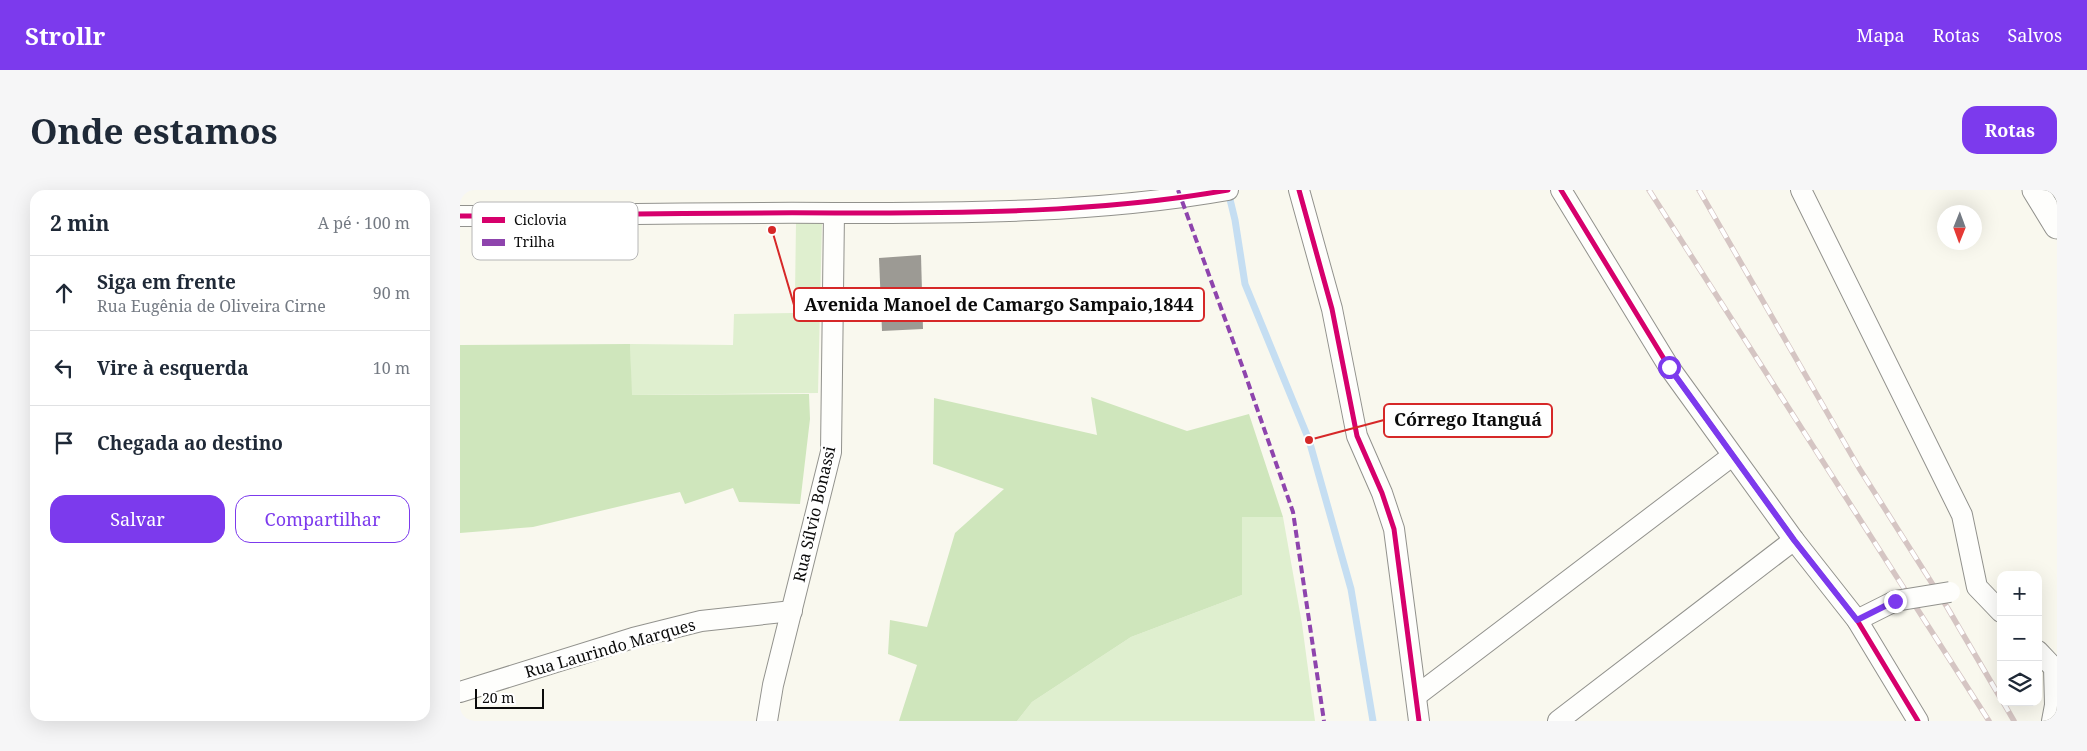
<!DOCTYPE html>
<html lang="pt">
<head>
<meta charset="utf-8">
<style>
	body { margin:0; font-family:"Noto Serif",serif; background:#f6f6f7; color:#1f2937 }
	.controls { position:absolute; right:15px; bottom:15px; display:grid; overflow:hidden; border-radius:10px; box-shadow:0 5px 20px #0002 }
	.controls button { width:45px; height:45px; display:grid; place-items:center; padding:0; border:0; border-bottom:1px solid #e0e1e3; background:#fff; color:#1f2937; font:25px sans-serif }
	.compass { position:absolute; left:1477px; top:15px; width:45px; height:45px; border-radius:50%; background:#fff; box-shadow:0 5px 20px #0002; rotate:181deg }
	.scale { position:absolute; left:15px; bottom:12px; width:69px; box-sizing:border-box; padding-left:5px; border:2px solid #0b0b0b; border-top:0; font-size:14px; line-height:18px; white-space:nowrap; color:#0b0b0b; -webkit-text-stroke:4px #fff; paint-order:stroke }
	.stop { position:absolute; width:15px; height:15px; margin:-11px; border:4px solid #7c3aed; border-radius:50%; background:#fff }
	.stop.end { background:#7c3aed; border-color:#fff; box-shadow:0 1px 5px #0008 }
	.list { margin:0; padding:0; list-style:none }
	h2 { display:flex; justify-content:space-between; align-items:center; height:65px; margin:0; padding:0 20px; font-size:21px }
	h2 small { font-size:16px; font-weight:400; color:#747a83 }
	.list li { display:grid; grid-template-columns:32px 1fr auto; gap:15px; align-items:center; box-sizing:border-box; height:75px; padding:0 20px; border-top:1px solid #e0e1e3 }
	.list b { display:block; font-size:19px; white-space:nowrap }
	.list p { margin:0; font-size:16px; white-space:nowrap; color:#747a83 }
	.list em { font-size:16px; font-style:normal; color:#747a83 }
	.actions { display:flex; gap:10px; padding:15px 20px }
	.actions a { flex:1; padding:11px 0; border:1px solid #7c3aed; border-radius:15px; text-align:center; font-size:18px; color:#7c3aed }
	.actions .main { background:#7c3aed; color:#fff }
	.icon { flex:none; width:28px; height:28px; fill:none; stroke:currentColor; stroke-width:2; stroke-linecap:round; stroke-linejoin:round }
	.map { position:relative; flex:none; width:1597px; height:531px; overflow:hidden; border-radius:15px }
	header { display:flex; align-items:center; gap:30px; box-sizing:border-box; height:70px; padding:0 25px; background:#7c3aed; color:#fff }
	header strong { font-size:24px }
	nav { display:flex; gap:28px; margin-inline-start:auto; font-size:18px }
	.intro { display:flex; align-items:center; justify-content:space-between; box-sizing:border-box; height:120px; padding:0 30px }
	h1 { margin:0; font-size:35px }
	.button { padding:12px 22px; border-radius:15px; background:#7c3aed; color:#fff; font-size:18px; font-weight:700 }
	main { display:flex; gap:30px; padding:0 30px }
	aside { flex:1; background:#fff; border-radius:15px; box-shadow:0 5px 20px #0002 }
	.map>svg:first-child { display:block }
	.green { fill:#dfefcf }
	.forest { fill:#cfe6bc }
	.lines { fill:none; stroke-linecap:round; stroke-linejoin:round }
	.stream { stroke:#c5def2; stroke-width:7 }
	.building { fill:#9c9a94 }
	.minor-casing { stroke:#92928d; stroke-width:22 }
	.tertiary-casing { stroke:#92928d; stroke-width:27 }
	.minor { stroke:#fefefc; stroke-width:20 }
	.tertiary { stroke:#fefefc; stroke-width:25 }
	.rail-casing { stroke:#d5c5c3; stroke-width:5.5 }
	.rail { stroke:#fff; stroke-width:4; stroke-dasharray:11; stroke-linecap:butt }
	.minor-bridge-casing { stroke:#92928d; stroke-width:22; stroke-linecap:butt }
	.minor-bridge { stroke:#fefefc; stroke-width:20 }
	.quiet { stroke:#8e44ad; stroke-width:4; stroke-dasharray:8 4; stroke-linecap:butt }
	.cycleway-casing { stroke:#fff; stroke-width:8 }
	.cycleway { stroke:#d6006c; stroke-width:5 }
	.route { stroke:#7c3aed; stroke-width:6 }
	.labels { text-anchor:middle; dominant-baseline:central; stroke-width:5; stroke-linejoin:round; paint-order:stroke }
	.street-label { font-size:16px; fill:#0b0b0b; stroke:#fff }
	.key { fill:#fff; stroke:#b6b6b6; stroke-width:1 }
	.key-label { font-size:14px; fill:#0b0b0b }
	.leader { fill:none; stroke:#d62828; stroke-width:2 }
	.callout-dot { fill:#d62828; stroke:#fff; stroke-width:2 }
	.callout { fill:#fff; stroke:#d62828; stroke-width:2 }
	.callout-label { font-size:18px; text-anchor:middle; font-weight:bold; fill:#0b0b0b }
</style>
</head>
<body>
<header>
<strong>Strollr</strong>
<nav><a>Mapa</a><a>Rotas</a><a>Salvos</a></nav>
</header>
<div class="intro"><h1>Onde estamos</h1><a class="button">Rotas</a></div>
<main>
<aside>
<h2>2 min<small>A pé · 100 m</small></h2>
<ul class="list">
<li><svg class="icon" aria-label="ahead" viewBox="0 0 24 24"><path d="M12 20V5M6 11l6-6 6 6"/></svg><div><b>Siga em frente</b><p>Rua Eugênia de Oliveira Cirne</p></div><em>90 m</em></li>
<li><svg class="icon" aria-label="left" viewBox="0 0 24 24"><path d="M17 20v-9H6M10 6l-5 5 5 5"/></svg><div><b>Vire à esquerda</b></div><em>10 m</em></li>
<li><svg class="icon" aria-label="arrive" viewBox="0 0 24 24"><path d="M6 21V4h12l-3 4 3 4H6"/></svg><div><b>Chegada ao destino</b></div></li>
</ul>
<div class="actions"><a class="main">Salvar</a><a>Compartilhar</a></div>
</aside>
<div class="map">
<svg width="1597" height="531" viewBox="0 0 1597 531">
	<rect width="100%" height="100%" fill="#f9f8ee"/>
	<g class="green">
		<path d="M336 32H362L358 203 171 205 170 154 273 155 274 124 333 123V106L335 105Z"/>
		<path d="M782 326 823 327 842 434 855 531H557L572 512 671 447 782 405Z"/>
	</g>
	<g class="forest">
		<path d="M170 154 172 205 349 204 350 229 340 314 279 312 273 298 225 314 220 302 73 337 0 343V155Z"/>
		<path d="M631 207 727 241 789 224 823 327H782V405L671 447 572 512 557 531H439L457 475 428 464 430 430 467 437 495 343 544 299 473 274 474 208 637 245Z"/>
	</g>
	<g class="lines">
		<path class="stream" d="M768 1 775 30 785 94 849 250 891 399 913 531"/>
	</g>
	<path class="building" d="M461 65 463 139 422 141 419 68Z"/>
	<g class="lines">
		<g class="minor-casing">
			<g id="minor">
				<path d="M839 0 872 119 897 246 922 303 934 339 959 531"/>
				<path d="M1101 0 1209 177 1334 350 1397 430 1458 531"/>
				<path d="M1341 0 1502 325 1517 397 1541 422"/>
				<path d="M0 26C125 25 250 22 375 23 505 23 639 23 768 0"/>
				<path d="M1397 430 1435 411"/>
				<path d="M1578 461 1594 478 1595 515 1592 531"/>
				<path d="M0 502 173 448 241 431 332 421"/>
				<path d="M956 506 1272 266"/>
				<path d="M307 531 313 495 371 262 374 23"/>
				<path d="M1098 531 1334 350"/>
			</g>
		</g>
		<g class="tertiary-casing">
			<path id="tertiary" d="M1575 0 1597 36"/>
		</g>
		<use href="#minor" class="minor"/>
		<use href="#tertiary" class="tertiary"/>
		<g class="rail-casing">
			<g id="rail">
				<path d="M1189 0 1529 531"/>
				<path d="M1239 0 1399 278 1487 417 1541 509"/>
				<path d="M1543 512 1554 531"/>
			</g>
		</g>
		<use href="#rail" class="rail"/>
		<g class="minor-bridge-casing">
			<path id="minor-bridge" d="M1435 411 1490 402"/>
		</g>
		<use href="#minor-bridge" class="minor-bridge"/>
		<path class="quiet" d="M718 0 784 181 833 322 864 531"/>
		<g class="cycleway-casing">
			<g id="cycleway">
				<path d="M839 0 872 119 897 246 922 303 934 339 959 531"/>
				<path d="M1101 0 1209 177 1334 350 1397 430 1458 531"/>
				<path d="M0 26C125 25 250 22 375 23 505 23 639 23 768 0"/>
			</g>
		</g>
		<use href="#cycleway" class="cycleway"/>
	</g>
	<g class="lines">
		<path class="route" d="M1209 177 1334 350 1397 430 1435 411"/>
	</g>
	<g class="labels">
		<g class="street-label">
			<text transform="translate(354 324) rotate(-77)">Rua Sílvio Bonassi</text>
			<text transform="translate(150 458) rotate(-16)">Rua Laurindo Marques</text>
		</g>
	</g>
	<rect x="12" y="12" width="166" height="58" rx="8" class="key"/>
	<rect x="22" y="27" width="23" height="6" fill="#d6006c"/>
	<rect x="22" y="49" width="23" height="7" fill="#8e44ad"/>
	<g class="key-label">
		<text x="54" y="35">Ciclovia</text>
		<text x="54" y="57">Trilha</text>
	</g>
	<path class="leader" d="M312 40L334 115M849 250L924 230"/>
	<g class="callout-dot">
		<circle cx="312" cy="40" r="5"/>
		<circle cx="849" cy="250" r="5"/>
	</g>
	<g class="callout">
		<rect x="334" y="98" width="410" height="33" rx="5"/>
		<rect x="924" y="214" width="168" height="33" rx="5"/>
	</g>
	<g class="callout-label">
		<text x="539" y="121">Avenida Manoel de Camargo Sampaio,1844</text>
		<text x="1008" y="236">Córrego Itanguá</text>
	</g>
</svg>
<div class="controls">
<button>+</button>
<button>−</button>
<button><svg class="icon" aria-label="layers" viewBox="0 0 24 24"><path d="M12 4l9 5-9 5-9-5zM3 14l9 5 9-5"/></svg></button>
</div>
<svg class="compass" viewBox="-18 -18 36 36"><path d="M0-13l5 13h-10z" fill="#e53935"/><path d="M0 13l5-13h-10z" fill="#747a83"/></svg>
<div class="scale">20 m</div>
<div class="stop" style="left:1209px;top:177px"></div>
<div class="stop end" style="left:1435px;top:411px"></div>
</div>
</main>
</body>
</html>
